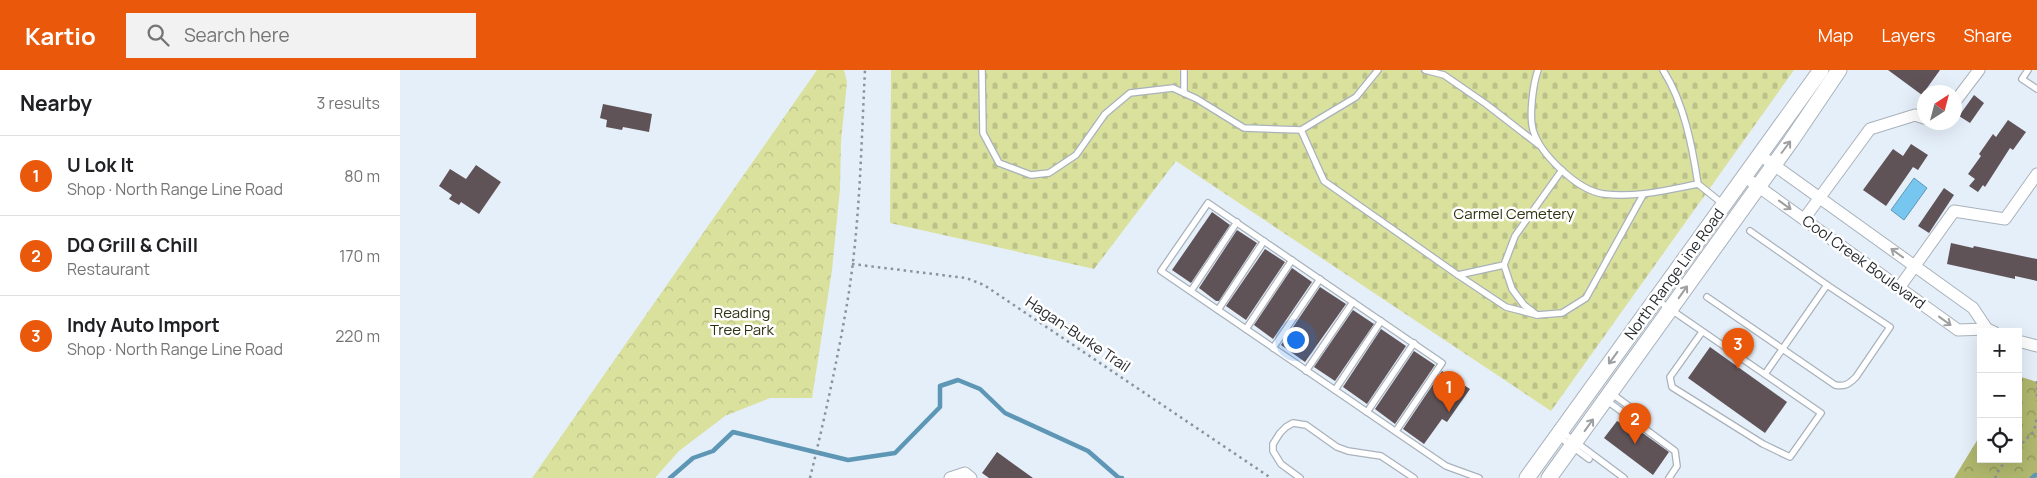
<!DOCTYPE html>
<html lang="en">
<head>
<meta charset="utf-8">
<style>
	body { margin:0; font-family:Manrope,sans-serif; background:#f2f2f2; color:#202124 }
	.controls { position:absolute; right:15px; bottom:15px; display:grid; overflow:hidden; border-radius:0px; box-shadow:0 5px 20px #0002 }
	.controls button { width:45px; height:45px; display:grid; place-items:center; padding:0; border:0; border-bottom:1px solid #e0e0e0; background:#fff; color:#202124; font:25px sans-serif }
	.compass { position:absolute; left:1517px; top:15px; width:45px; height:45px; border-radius:50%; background:#fff; box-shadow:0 5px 20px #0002; rotate:36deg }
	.you { position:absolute; left:895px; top:269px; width:18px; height:18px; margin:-12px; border:4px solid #fff; border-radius:50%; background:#1a73e8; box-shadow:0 0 0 8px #1a73e833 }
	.badge { display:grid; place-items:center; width:32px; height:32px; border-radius:50%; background:#ea580c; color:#fff; font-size:16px; font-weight:700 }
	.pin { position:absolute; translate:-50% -41px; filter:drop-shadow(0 1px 2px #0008) }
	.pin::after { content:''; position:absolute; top:26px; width:18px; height:15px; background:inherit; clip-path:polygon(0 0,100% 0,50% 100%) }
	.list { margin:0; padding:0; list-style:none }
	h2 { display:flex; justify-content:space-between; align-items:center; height:65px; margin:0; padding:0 20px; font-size:21px }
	h2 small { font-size:16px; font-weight:400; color:#757577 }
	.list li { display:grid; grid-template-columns:32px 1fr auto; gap:15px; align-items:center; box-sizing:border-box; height:80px; padding:0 20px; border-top:1px solid #e0e0e0 }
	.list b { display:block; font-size:19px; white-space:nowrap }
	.list p { margin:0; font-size:16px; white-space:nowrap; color:#757577 }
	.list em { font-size:16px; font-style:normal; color:#757577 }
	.icon { flex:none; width:28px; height:28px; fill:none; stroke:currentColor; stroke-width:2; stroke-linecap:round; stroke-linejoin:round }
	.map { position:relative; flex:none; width:1637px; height:408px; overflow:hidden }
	header { display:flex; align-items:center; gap:30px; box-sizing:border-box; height:70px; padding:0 25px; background:#ea580c; color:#fff }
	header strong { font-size:24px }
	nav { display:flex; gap:28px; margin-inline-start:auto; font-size:18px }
	.search { width:350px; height:45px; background:#f2f2f2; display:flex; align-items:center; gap:12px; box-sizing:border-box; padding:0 18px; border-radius:0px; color:#757577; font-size:19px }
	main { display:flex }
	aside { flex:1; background:#fff }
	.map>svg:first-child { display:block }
	.forest { fill:url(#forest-crowns) }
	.cemetery { fill:url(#cemetery-stones) }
	.park { fill:url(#park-crowns) }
	.water { fill:#76c6ef; stroke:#5e97b5 }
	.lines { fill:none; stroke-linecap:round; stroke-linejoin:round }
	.stream { stroke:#5e97b5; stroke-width:4.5 }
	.building { fill:#5f5358 }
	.service-casing { stroke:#a9b2bb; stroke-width:8 }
	.minor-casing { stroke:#a9b2bb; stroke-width:13 }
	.secondary-casing { stroke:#a9b2bb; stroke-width:17 }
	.path { stroke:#8b9299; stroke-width:2.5; stroke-dasharray:2.5 4; stroke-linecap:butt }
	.service { stroke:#fff; stroke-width:5.5 }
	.minor { stroke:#fff; stroke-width:11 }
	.secondary { stroke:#fff; stroke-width:15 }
	.oneway { stroke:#9e9fa1 }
	.labels { text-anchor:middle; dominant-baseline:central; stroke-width:5; stroke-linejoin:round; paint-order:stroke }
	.park-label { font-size:15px; fill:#303312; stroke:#fff }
	.street-label { font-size:15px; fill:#272a2e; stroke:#fff }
</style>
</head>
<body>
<header>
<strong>Kartio</strong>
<div class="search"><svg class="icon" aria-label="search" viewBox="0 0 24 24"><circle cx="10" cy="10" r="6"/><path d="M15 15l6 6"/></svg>Search here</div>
<nav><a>Map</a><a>Layers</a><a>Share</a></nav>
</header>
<main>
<aside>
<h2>Nearby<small>3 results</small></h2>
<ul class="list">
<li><span class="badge">1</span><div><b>U Lok It</b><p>Shop · North Range Line Road</p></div><em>80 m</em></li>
<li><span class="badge">2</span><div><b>DQ Grill &amp; Chill</b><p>Restaurant</p></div><em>170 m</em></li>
<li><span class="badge">3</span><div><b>Indy Auto Import</b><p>Shop · North Range Line Road</p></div><em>220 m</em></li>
</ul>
</aside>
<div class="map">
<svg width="1637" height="408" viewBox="0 0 1637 408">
	<defs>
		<pattern id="forest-crowns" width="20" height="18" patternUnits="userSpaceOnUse" patternTransform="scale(1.25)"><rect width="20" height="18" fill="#b0b76d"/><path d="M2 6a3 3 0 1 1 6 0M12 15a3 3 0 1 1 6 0" fill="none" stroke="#8f955a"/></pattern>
		<pattern id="cemetery-stones" width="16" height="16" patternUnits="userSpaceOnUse" patternTransform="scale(1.25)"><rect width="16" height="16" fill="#dae19d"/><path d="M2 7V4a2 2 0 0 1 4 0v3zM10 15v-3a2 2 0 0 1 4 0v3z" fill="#bbc188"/></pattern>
		<pattern id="park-crowns" width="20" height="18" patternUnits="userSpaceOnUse" patternTransform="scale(1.25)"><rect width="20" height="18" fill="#dae19d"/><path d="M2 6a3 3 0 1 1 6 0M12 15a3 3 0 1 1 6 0" fill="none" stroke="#bbc188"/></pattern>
	</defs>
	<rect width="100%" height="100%" fill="#e5eff9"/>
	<path class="forest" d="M1618 306 1637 312V408H1554L1581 364V389H1618Z"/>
	<path class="cemetery" d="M491 0H1394L1151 341 776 91 694 199 490 153Z"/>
	<path class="park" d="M417 0H444L447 12 441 71 440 119 432 200 412 328H370L325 346 279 381 255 408H132Z"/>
	<path class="water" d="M1514 108 1527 118 1504 150 1491 140Z"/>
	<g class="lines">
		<g class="stream">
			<path d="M270 408 293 388 313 381 333 362 448 390 495 383 540 337V316L558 310 580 319 605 343 688 381 719 408H722"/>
			<path d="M1632 408 1635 405H1637"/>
		</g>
	</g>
	<g class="building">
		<path d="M1488 0H1540L1522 25Z"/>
		<path d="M1574 25 1584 33 1570 53 1559 46Z"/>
		<path d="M203 34 252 44 249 62 223 57 222 60 206 57 207 50 200 48Z"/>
		<path d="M1608 50 1626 62 1613 80 1610 78 1585 117 1583 115 1578 122 1569 116 1575 109 1568 104 1581 86 1579 84 1593 64 1596 67Z"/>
		<path d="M1511 74 1528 85 1518 100 1513 97 1486 136 1463 120 1493 79 1503 86Z"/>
		<path d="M76 95 101 112 79 144 61 132 59 135 49 129 52 125 39 116 50 99 66 109Z"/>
		<path d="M1544 118 1554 125 1529 163 1518 156Z"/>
		<path d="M812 142 830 155 791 213 772 200Z"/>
		<path d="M837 160 857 173 819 231H816L799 218Z"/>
		<path d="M1551 173 1573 178 1574 176 1637 189V211L1615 206V209L1547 194Z"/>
		<path d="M865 179 885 192 846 250 826 236Z"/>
		<path d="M892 198 912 212 873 269 854 255Z"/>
		<path d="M920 217 946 234 905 292 881 275Z"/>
		<path d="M953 240 974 254 935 311 914 297Z"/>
		<path d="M981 259 1006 276 967 334 943 317Z"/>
		<path d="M1310 277 1387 332 1365 363 1288 308Z"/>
		<path d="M1014 281 1035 295 995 354 975 339Z"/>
		<path d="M1042 301 1070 319 1047 352 1042 349 1024 374 1003 359Z"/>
		<path d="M1217 351 1224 355 1226 351 1269 382 1253 405 1204 368Z"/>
		<path d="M597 382 608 390 633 408H589L582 403Z"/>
	</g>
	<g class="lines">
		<g class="service-casing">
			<g id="service">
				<path d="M582 0 583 63 599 93 631 105 649 103 676 85 705 44 730 23 773 18 797 29 844 58 901 60 924 111 1058 205 1106 237 1137 245"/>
				<path d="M784 0V23"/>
				<path d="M1025 0 1044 5 1086 34 1139 75"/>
				<path d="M1138 0C1133 14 1129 45 1133 60 1140 84 1178 121 1204 124 1236 128 1267 120 1298 114"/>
				<path d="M1263 0C1284 33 1292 75 1298 114L1323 134"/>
				<path d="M1628 0 1622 9 1637 19"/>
				<path d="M901 60 956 27 978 0"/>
				<path d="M1162 100 1115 166 1104 195 1112 219 1124 235 1137 245 1162 243 1186 228 1243 125"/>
				<path d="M1350 161 1427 215 1365 304"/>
				<path d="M1058 205 1104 195"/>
				<path d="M791 221 837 152"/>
				<path d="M1307 227 1435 315C1445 317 1449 314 1456 307L1490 257 1427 215"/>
				<path d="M1257 230 1421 343 1390 387 1363 374 1272 317 1270 307 1302 262"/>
				<path d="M818 240 864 171"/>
				<path d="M846 259 892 190"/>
				<path d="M873 278 920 209"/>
				<path d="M906 301 953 232"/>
				<path d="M935 320 981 251"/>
				<path d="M1211 323 1234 340"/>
				<path d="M1206 330 1275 381 1277 396 1269 408"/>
				<path d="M967 342 1014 273"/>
				<path d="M996 361 1042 293 808 133 761 201 1046 396 1079 408"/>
				<path d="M1161 361 1224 408"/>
				<path d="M1158 366 1189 389"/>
				<path d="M900 408 881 394 873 381V374L880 363 886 357 893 353 906 355 937 377 948 381 981 386 1014 408"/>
			</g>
		</g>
		<g class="minor-casing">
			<g id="minor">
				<path d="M1554 33 1579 0"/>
				<path d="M1540 52H1541"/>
				<path d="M1360 85 1573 238 1587 259"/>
				<path d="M1352 112 1558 260 1587 259 1594 262"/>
				<path d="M1404 149 1470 59 1515 45 1524 48"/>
				<path d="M1499 218 1554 141 1605 149 1637 104"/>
				<path d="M1618 271 1637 276"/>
				<path d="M550 408 565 403 571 408"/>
			</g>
		</g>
		<g class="secondary-casing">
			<g id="secondary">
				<path d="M1127 408 1421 0"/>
				<path d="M1149 408 1391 71 1439 0"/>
			</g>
		</g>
		<g class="path">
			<path d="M452 194 566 208 584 215 871 408"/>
			<path d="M1637 311V331"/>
			<path d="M1618 378 1634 361 1637 347"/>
			<path d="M410 408C424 351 437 292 447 234 460 157 461 78 465 0"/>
			<path d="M1595 408 1600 398 1608 389"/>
		</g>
		<use href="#service" class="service"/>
		<use href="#minor" class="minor"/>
		<use href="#secondary" class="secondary"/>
	</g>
	<defs><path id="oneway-shaft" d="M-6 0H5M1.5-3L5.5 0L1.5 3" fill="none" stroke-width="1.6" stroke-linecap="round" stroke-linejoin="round" transform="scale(1.25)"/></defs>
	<g class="oneway">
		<use href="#oneway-shaft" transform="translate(1386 77) rotate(-53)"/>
		<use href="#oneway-shaft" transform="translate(1385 135) rotate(36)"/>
		<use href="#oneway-shaft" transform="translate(1497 183) rotate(-144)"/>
		<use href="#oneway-shaft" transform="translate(1283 222) rotate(-55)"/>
		<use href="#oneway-shaft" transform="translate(1545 251) rotate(36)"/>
		<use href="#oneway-shaft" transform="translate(1213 288) rotate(126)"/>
		<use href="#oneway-shaft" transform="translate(1189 355) rotate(-54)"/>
	</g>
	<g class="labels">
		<g class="park-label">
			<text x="1114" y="143">Carmel Cemetery</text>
			<text x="342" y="242">Reading<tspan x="342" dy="17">Tree Park</tspan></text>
		</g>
		<g class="street-label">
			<text transform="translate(1464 192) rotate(36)">Cool Creek Boulevard</text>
			<text transform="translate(1274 204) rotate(-54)">North Range Line Road</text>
			<text transform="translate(678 264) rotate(34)">Hagan-Burke Trail</text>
		</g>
	</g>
</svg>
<div class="controls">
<button>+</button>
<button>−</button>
<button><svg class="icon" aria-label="locate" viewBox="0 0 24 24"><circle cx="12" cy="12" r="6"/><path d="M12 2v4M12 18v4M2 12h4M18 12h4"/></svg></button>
</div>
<svg class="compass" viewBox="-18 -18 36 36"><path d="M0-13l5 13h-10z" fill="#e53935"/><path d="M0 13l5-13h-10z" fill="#757577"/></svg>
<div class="you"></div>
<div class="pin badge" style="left:1049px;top:342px">1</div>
<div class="pin badge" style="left:1235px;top:374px">2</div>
<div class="pin badge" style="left:1338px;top:299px">3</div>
</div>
</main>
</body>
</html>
